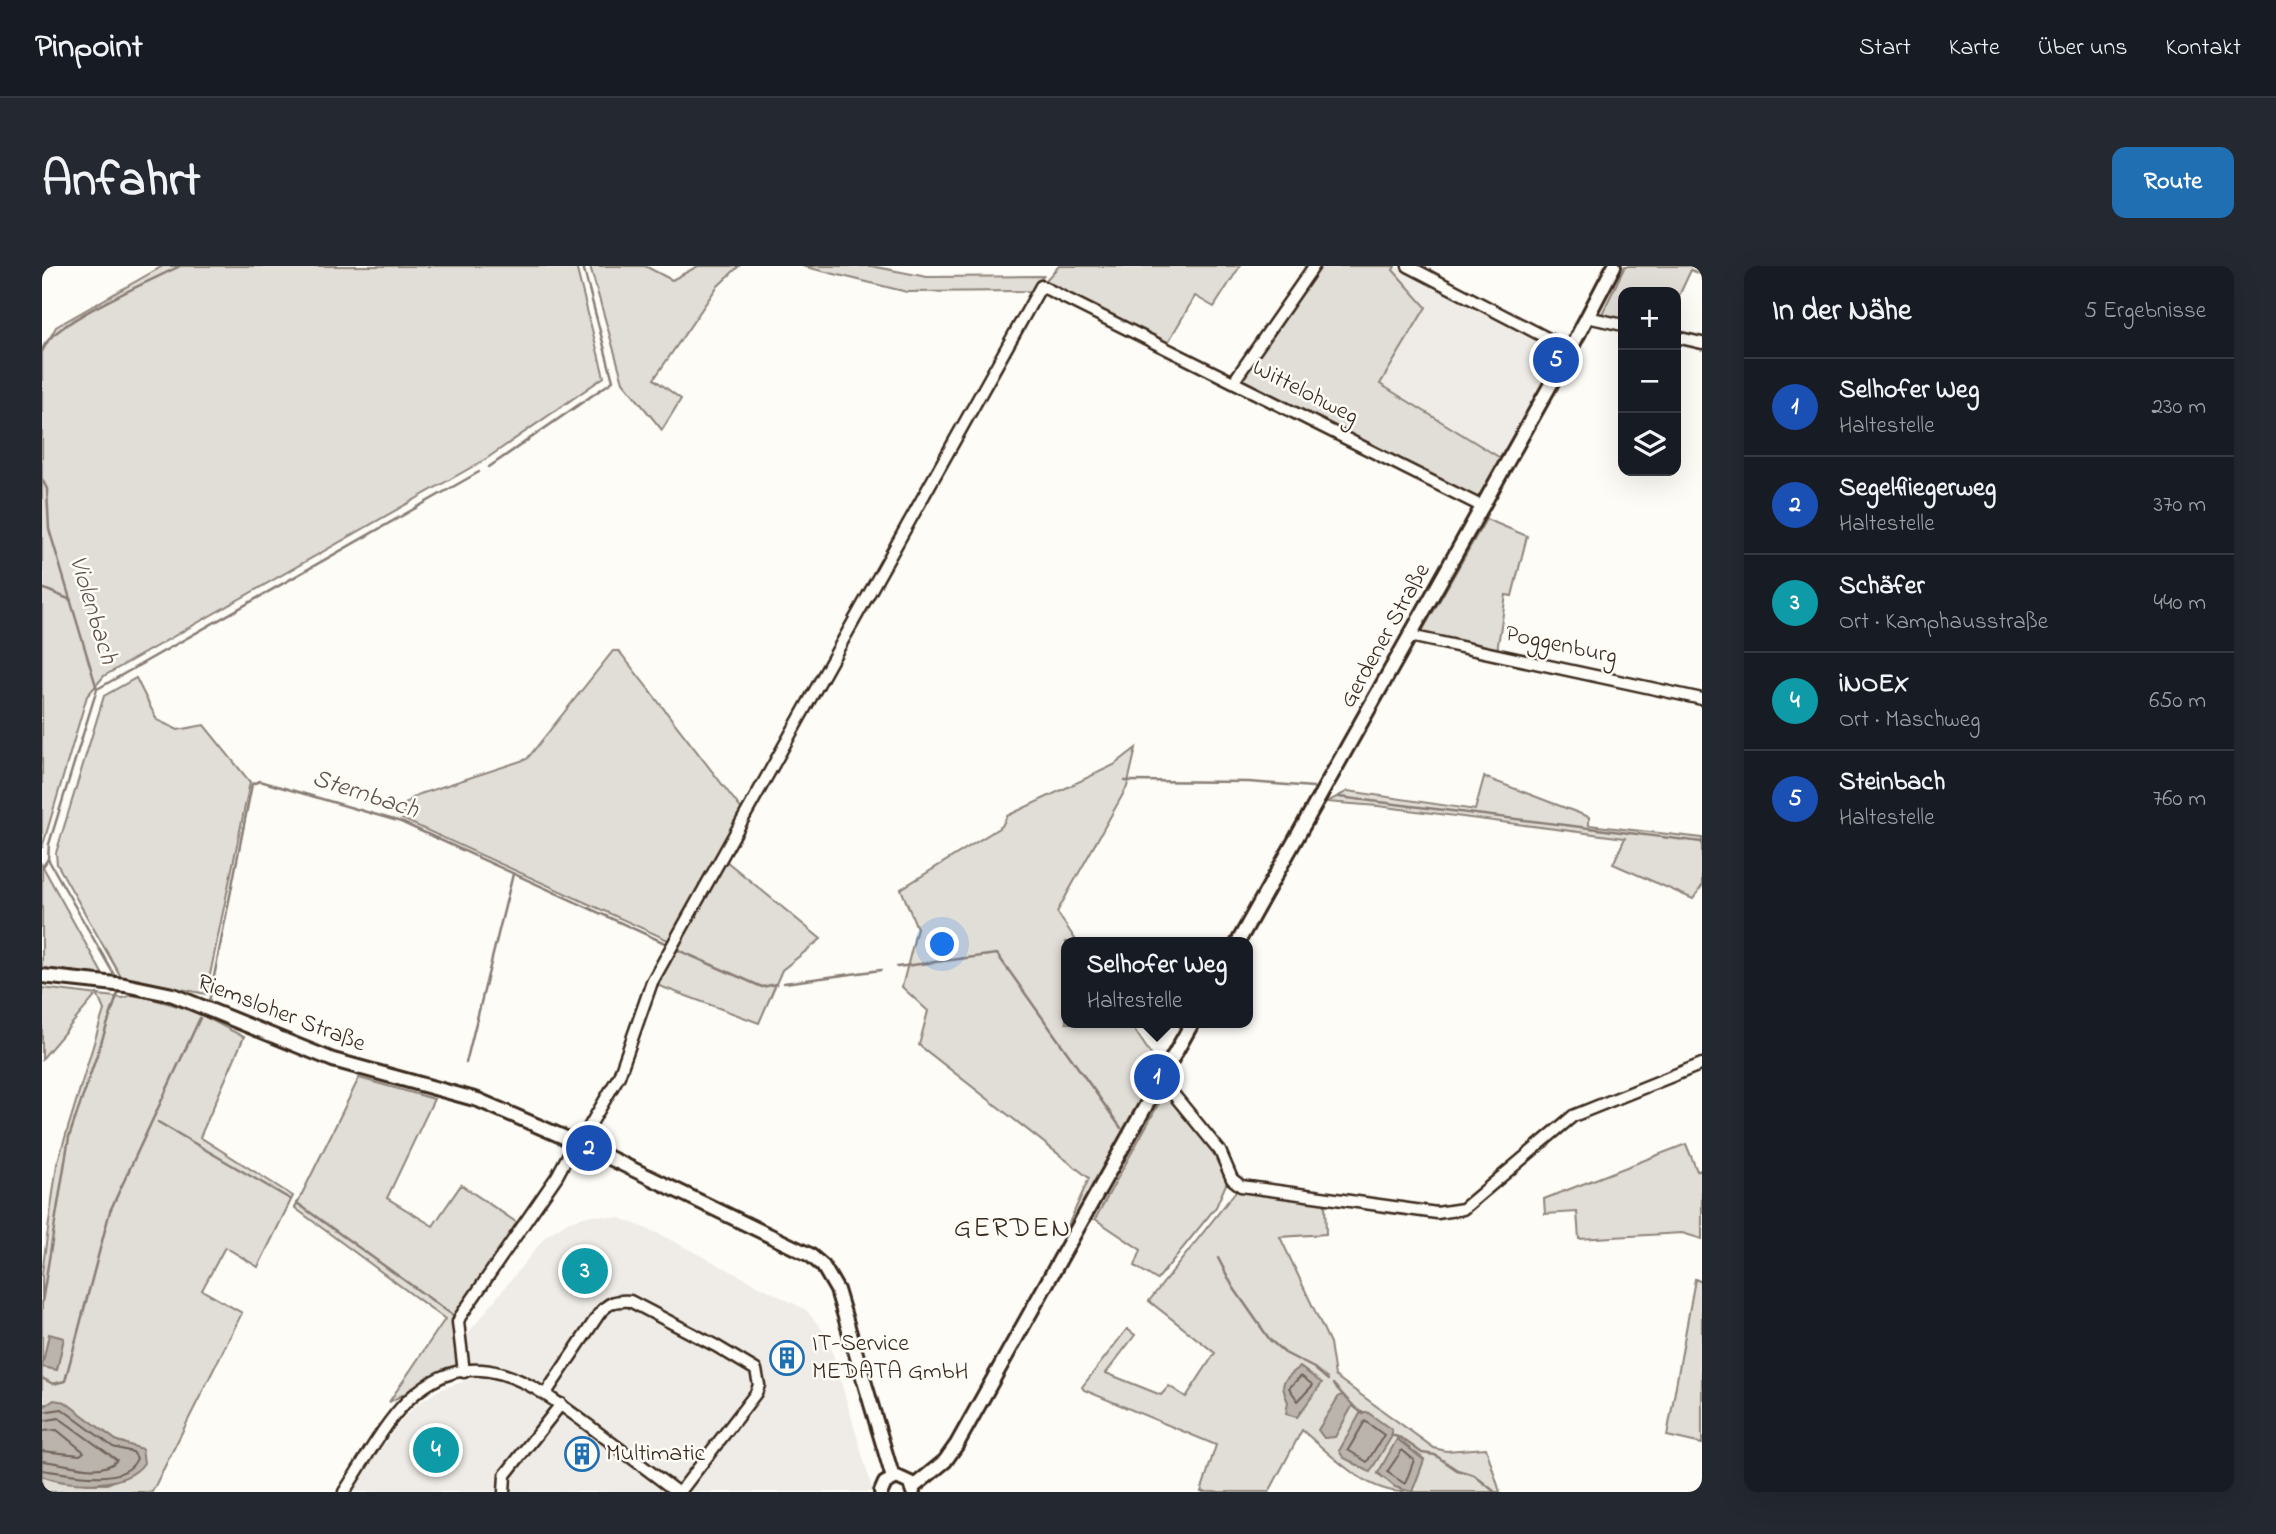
<!DOCTYPE html>
<html lang="de">
<head>
<meta charset="utf-8">
<style>
	body { margin:0; font-family:"Indie Flower",sans-serif; background:#242831; color:#f1f3f6 }
	.controls { position:absolute; right:21px; top:21px; display:grid; overflow:hidden; border-radius:14px; box-shadow:0 7px 28px #0002 }
	.controls button { width:63px; height:63px; display:grid; place-items:center; padding:0; border:0; border-bottom:2px solid #363941; background:#171b24; color:#f1f3f6; font:35px sans-serif }
	.you { position:absolute; left:901px; top:679px; width:24px; height:24px; margin:-18px; border:5px solid #fff; border-radius:50%; background:#1a73e8; box-shadow:0 0 0 10px #1a73e833 }
	.badge { display:grid; place-items:center; width:46px; height:46px; border-radius:50%; background:#1f6fb2; color:#fff; font-size:23px; font-weight:700 }
	.pin { position:absolute; translate:-50% -50%; border:4px solid #fff; box-shadow:0 2px 7px #0006 }
	.popup { position:absolute; left:1019px; top:671px; width:192px; height:91px; box-sizing:border-box; display:grid; place-content:center; border-radius:14px; background:#171b24; filter:drop-shadow(0 2px 5px #0005); font-size:23px; white-space:nowrap; color:#9ea1a6 }
	.popup b { font-size:26px; color:#f1f3f6 }
	.popup::after { content:''; position:absolute; left:50%; top:100%; margin-left:-14px; border:14px solid transparent; border-top-color:#171b24 }
	.list { margin:0; padding:0; list-style:none }
	h2 { display:flex; justify-content:space-between; align-items:center; height:91px; margin:0; padding:0 28px; font-size:30px }
	h2 small { font-size:23px; font-weight:400; color:#9ea1a6 }
	.list li { display:grid; grid-template-columns:46px 1fr auto; gap:21px; align-items:center; box-sizing:border-box; height:98px; padding:0 28px; border-top:2px solid #363941 }
	.list b { display:block; font-size:26px; white-space:nowrap }
	.list p { margin:0; font-size:23px; white-space:nowrap; color:#9ea1a6 }
	.list em { font-size:23px; font-style:normal; color:#9ea1a6 }
	.icon { flex:none; width:38px; height:38px; fill:none; stroke:currentColor; stroke-width:2; stroke-linecap:round; stroke-linejoin:round }
	.map { position:relative; flex:none; width:1660px; height:1226px; overflow:hidden; border-radius:14px }
	header { display:flex; align-items:center; gap:42px; box-sizing:border-box; height:98px; padding:0 35px; background:#171b24; border-bottom:2px solid #363941 }
	header strong { font-size:33px }
	nav { display:flex; gap:38px; margin-inline-start:auto; font-size:24px }
	.intro { display:flex; align-items:center; justify-content:space-between; box-sizing:border-box; height:168px; padding:0 42px }
	h1 { margin:0; font-size:49px }
	.button { padding:18px 32px; border-radius:14px; background:#1f6fb2; color:#fff; font-size:24px; font-weight:700 }
	main { display:flex; gap:42px; padding:0 42px }
	aside { flex:1; background:#171b24; border-radius:14px; box-shadow:0 7px 28px #0002 }
	.map>svg:first-child { display:block }
	.built { fill:#efece7 }
	.green { fill:#e1ded7; stroke:#8e847a; stroke-width:2; fill-rule:evenodd }
	.water { fill:#bbb4ad; stroke:#887d74; stroke-width:2 }
	.lines { fill:none; stroke-linecap:round; stroke-linejoin:round }
	.shore { stroke:#6e6157; stroke-width:2 }
	.stream { stroke:#887d74; stroke-width:2.5 }
	.minor-casing { stroke:#3b2a1e; stroke-width:15 }
	.major-casing { stroke:#3b2a1e; stroke-width:18 }
	.minor { stroke:#fdfcf7; stroke-width:10 }
	.major { stroke:#fdfcf7; stroke-width:12 }
	.labels { text-anchor:middle; dominant-baseline:central; stroke-width:5; stroke-linejoin:round; paint-order:stroke }
	.street-label { font-size:24px; fill:#3b2a1e; stroke:#fdfcf7 }
	.poi-label { font-size:24px; fill:#3b2a1e; stroke:#fdfcf7; text-anchor:start }
	.water-label { font-size:26px; font-style:italic; fill:#615349; stroke:#fdfcf7 }
	.quarter-label { font-size:28px; letter-spacing:2px; fill:#3b2a1e; stroke:#fdfcf7 }
</style>
</head>
<body>
<header>
<strong>Pinpoint</strong>
<nav><a>Start</a><a>Karte</a><a>Über uns</a><a>Kontakt</a></nav>
</header>
<div class="intro"><h1>Anfahrt</h1><a class="button">Route</a></div>
<main>
<div class="map">
<svg width="1660" height="1226" viewBox="0 0 1660 1226">
	<rect width="100%" height="100%" fill="#fdfcf7"/>
	<filter id="ink" filterUnits="userSpaceOnUse"><feTurbulence type="fractalNoise" baseFrequency=".0143" numOctaves="2"/><feDisplacementMap in="SourceGraphic" scale="14" xChannelSelector="R" yChannelSelector="G"/><feConvolveMatrix kernelMatrix="1 2 1 2 8 2 1 2 1" color-interpolation-filters="sRGB"/></filter>
	<g filter="url(#ink)">
		<g class="built">
			<path d="M1353 0 1521 84 1460 193 1338 118 1384 41 1351 4Z"/>
			<path d="M550 949 578 952 617 968 764 1044 786 1071 831 1226H308L357 1157 375 1138 399 1123 429 1113 424 1070 504 970 527 955Z"/>
		</g>
		<g class="green">
			<path d="M121 0H534L562 111 444 193 62 410 45 430 0 582V86L14 61Z"/>
			<path d="M548 0H603L630 14 656 0H697L675 21 612 113 639 133 620 164 581 116Z"/>
			<path d="M760 0H829L885 11 1001 10 990 25 865 26Z"/>
			<path d="M1017 0H1198L1172 41 1153 30 1124 80 1001 17Z"/>
			<path d="M1277 0H1353L1351 4 1384 41 1338 118 1460 193 1434 237 1197 113Z"/>
			<path d="M1583 0H1660V9L1649 4 1634 36V26H1581V56L1558 52Z"/>
			<path d="M1444 253 1485 270 1470 330 1464 329 1455 385 1379 367Z"/>
			<path d="M571 385H577L700 544 628 675 360 553 362 539 375 529 485 493Z"/>
			<path d="M94 412 115 454 136 464 162 459 208 516 164 728 79 711 15 598 14 587 62 430Z"/>
			<path d="M1094 482 1085 521 1015 646 1035 676H1024V757H1088L1118 802 1027 970 1024 964 1047 912 877 779 886 745 860 721 875 662 859 623 960 560 965 550 1072 499Z"/>
			<path d="M1442 511 1547 551V559L1660 572V620L1651 633 1571 598 1583 572 1336 540 1285 536 1306 525 1433 544Z"/>
			<path d="M684 595 779 673 740 704 717 757 612 718Z"/>
			<path d="M0 599 61 709 0 702Z"/>
			<path d="M0 722 81 732 90 729 107 732 150 744 202 771 158 871 251 930 216 1001 183 981 160 1024 200 1047 110 1226H0V1209L45 1218H65L91 1207 83 1177 75 1175 27 1140 3 1138 0 1142V1007L15 898 62 744 55 728 0 793Z"/>
			<path d="M317 812 392 833 345 932 391 960 419 919 477 958 412 1055 415 1101 347 1136 403 1053 253 942Z"/>
			<path d="M1122 828 1129 830 1175 888 1185 916 1174 941 1115 1014 1093 1000 1099 984 1053 953Z"/>
			<path d="M1644 878 1655 905 1660 904V973L1640 967 1537 973 1535 946 1503 948 1502 933Z"/>
			<path d="M1194 925 1283 935 1284 968 1238 971 1288 1077 1293 1110 1392 1182 1404 1185 1444 1182 1458 1226H1370L1382 1193 1356 1173 1336 1208 1362 1226C1323 1226 1288 1188 1260 1164L1227 1226H1159L1174 1179 1042 1124 1040 1121 1085 1063 1093 1069 1064 1107 1119 1129 1127 1120 1144 1131 1173 1087 1107 1035ZM1319 1146 1324 1204 1301 1191Z"/>
			<path d="M1653 1013 1660 1016V1178L1625 1170Z"/>
		</g>
		<g class="water">
			<path d="M7 1068 22 1072 15 1104 0 1101Z"/>
			<path d="M1258 1101 1280 1117 1255 1151 1244 1148 1246 1136C1237 1117 1240 1114 1258 1101Z"/>
			<path d="M1301 1129 1311 1139 1293 1171 1282 1172 1276 1164 1297 1130Z"/>
			<path d="M12 1134 23 1136 75 1175 100 1183 102 1197C84 1223 26 1221 0 1210V1142Z"/>
			<path d="M1319 1146H1325L1350 1164V1170L1328 1206 1301 1191 1297 1185Z"/>
			<path d="M1355 1173 1382 1194 1370 1226 1353 1221 1336 1207Z"/>
		</g>
		<g class="lines">
			<g class="shore">
				<path d="M1259 1110 1271 1119 1256 1135 1247 1122Z"/>
				<path d="M0 1146 20 1143 71 1181 91 1186 95 1192C84 1222 24 1207 0 1204"/>
				<path d="M0 1155 17 1152 75 1194C59 1212 21 1196 0 1195"/>
				<path d="M1323 1155 1342 1169 1325 1196 1306 1184Z"/>
				<path d="M0 1165 15 1164 42 1186 38 1189 0 1185"/>
				<path d="M1360 1184 1372 1194 1363 1218 1345 1206Z"/>
			</g>
			<g class="stream">
				<path d="M0 85C5 58 111 14 138 0"/>
				<path d="M447 201 571 115 541 0"/>
				<path d="M0 213 5 223 7 263 55 423 7 578 6 593 75 714"/>
				<path d="M0 322 29 334"/>
				<path d="M57 422 437 206"/>
				<path d="M1083 515 1207 516 1271 521"/>
				<path d="M1297 531 1660 576"/>
				<path d="M0 602 6 593"/>
				<path d="M636 684 720 721 734 718"/>
				<path d="M855 701 955 688 1079 862"/>
				<path d="M742 717 839 704"/>
				<path d="M167 736 210 518 218 515 359 556 625 678"/>
				<path d="M424 797 471 608"/>
				<path d="M116 856 248 933"/>
				<path d="M255 937 412 1050"/>
				<path d="M1176 992 1191 1021 1228 1074 1243 1087 1272 1102 1286 1114"/>
				<path d="M0 1036 27 871 77 724"/>
				<path d="M0 1112 11 1118 23 1115 68 945 158 752"/>
				<path d="M1291 1118 1303 1131"/>
				<path d="M1310 1139 1321 1148"/>
				<path d="M1349 1169 1359 1172 1380 1187 1393 1189 1415 1204 1432 1209 1453 1226"/>
			</g>
			<g class="minor-casing">
				<g id="minor">
					<path d="M1366 0 1528 84"/>
					<path d="M1545 51 1581 59"/>
					<path d="M1634 71 1660 77"/>
					<path d="M1192 115 1272 0"/>
					<path d="M1368 370 1660 433"/>
					<path d="M1119 813 1178 885 1190 913 1199 920 1395 947 1421 943 1531 850 1660 798"/>
					<path d="M422 1106 416 1056 418 1051 515 910 530 882 537 878 577 810 610 716 999 20 1441 241"/>
					<path d="M504 1127 557 1048C566 1037 572 1034 588 1035L674 1080 714 1104 717 1119 714 1127 638 1226"/>
					<path d="M302 1226C322 1196 341 1159 366 1134 432 1071 493 1119 550 1162 578 1183 607 1205 635 1226"/>
					<path d="M462 1226 463 1209 519 1138"/>
				</g>
			</g>
			<g class="major-casing">
				<g id="major">
					<path d="M1196 676 1528 84 1572 0"/>
					<path d="M0 710 83 719 131 729 291 794 436 834 547 882 768 989 781 1000 795 1024 851 1212"/>
					<path d="M870 1222 903 1195 915 1178 1150 757"/>
					<path d="M839 1226 843 1217 855 1211 868 1217 871 1226"/>
				</g>
			</g>
			<use href="#minor" class="minor"/>
			<use href="#major" class="major"/>
		</g>
	</g>
	<defs>
		<g id="building-ring" transform="scale(1.75)"><circle r="9.5" fill="#fdfcf7" stroke="#1f6fb2" stroke-width="1.5"/><path d="M-4-6H4V6H1V3H-1V6H-4ZM-2.5-4.3h1.7v1.8h-1.7ZM.8-4.3h1.7v1.8H.8ZM-2.5-1h1.7V.8h-1.7ZM.8-1h1.7V.8H.8Z" fill="#1f6fb2"/></g>
	</defs>
	<g fill-rule="evenodd">
		<use href="#building-ring" x="745" y="1092"/>
		<use href="#building-ring" x="540" y="1188"/>
	</g>
	<g class="labels">
		<g class="street-label">
			<text transform="translate(1263 127) rotate(27)">Wittelohweg</text>
			<text transform="translate(1344 370) rotate(-61)">Gerdener Straße</text>
			<text transform="translate(1519 380) rotate(12)">Poggenburg</text>
			<text transform="translate(239 748) rotate(21)">Riemsloher Straße</text>
		</g>
		<g class="poi-label">
			<text x="770" y="1078">IT-Service<tspan x="770" dy="28">MEDATA GmbH</tspan></text>
			<text x="564" y="1188">Multimatic</text>
		</g>
		<g class="water-label">
			<text transform="translate(50 344) rotate(73)">Violenbach</text>
			<text transform="translate(323 529) rotate(18)">Sternbach</text>
		</g>
		<g class="quarter-label">
			<text x="971" y="963">GERDEN</text>
		</g>
	</g>
</svg>
<div class="controls">
<button>+</button>
<button>−</button>
<button><svg class="icon" aria-label="layers" viewBox="0 0 24 24"><path d="M12 4l9 5-9 5-9-5zM3 14l9 5 9-5"/></svg></button>
</div>
<div class="you"></div>
<div class="pin badge" style="left:1115px;top:811px;background:#1a4fb4">1</div>
<div class="popup"><b>Selhofer Weg</b>Haltestelle</div>
<div class="pin badge" style="left:547px;top:882px;background:#1a4fb4">2</div>
<div class="pin badge" style="left:543px;top:1005px;background:#0f9aa8">3</div>
<div class="pin badge" style="left:394px;top:1184px;background:#0f9aa8">4</div>
<div class="pin badge" style="left:1514px;top:94px;background:#1a4fb4">5</div>
</div>
<aside>
<h2>In der Nähe<small>5 Ergebnisse</small></h2>
<ul class="list">
<li><span class="badge" style="background:#1a4fb4">1</span><div><b>Selhofer Weg</b><p>Haltestelle</p></div><em>230 m</em></li>
<li><span class="badge" style="background:#1a4fb4">2</span><div><b>Segelfliegerweg</b><p>Haltestelle</p></div><em>370 m</em></li>
<li><span class="badge" style="background:#0f9aa8">3</span><div><b>Schäfer</b><p>Ort · Kamphausstraße</p></div><em>440 m</em></li>
<li><span class="badge" style="background:#0f9aa8">4</span><div><b>iNOEX</b><p>Ort · Maschweg</p></div><em>650 m</em></li>
<li><span class="badge" style="background:#1a4fb4">5</span><div><b>Steinbach</b><p>Haltestelle</p></div><em>760 m</em></li>
</ul>
</aside>
</main>
</body>
</html>
